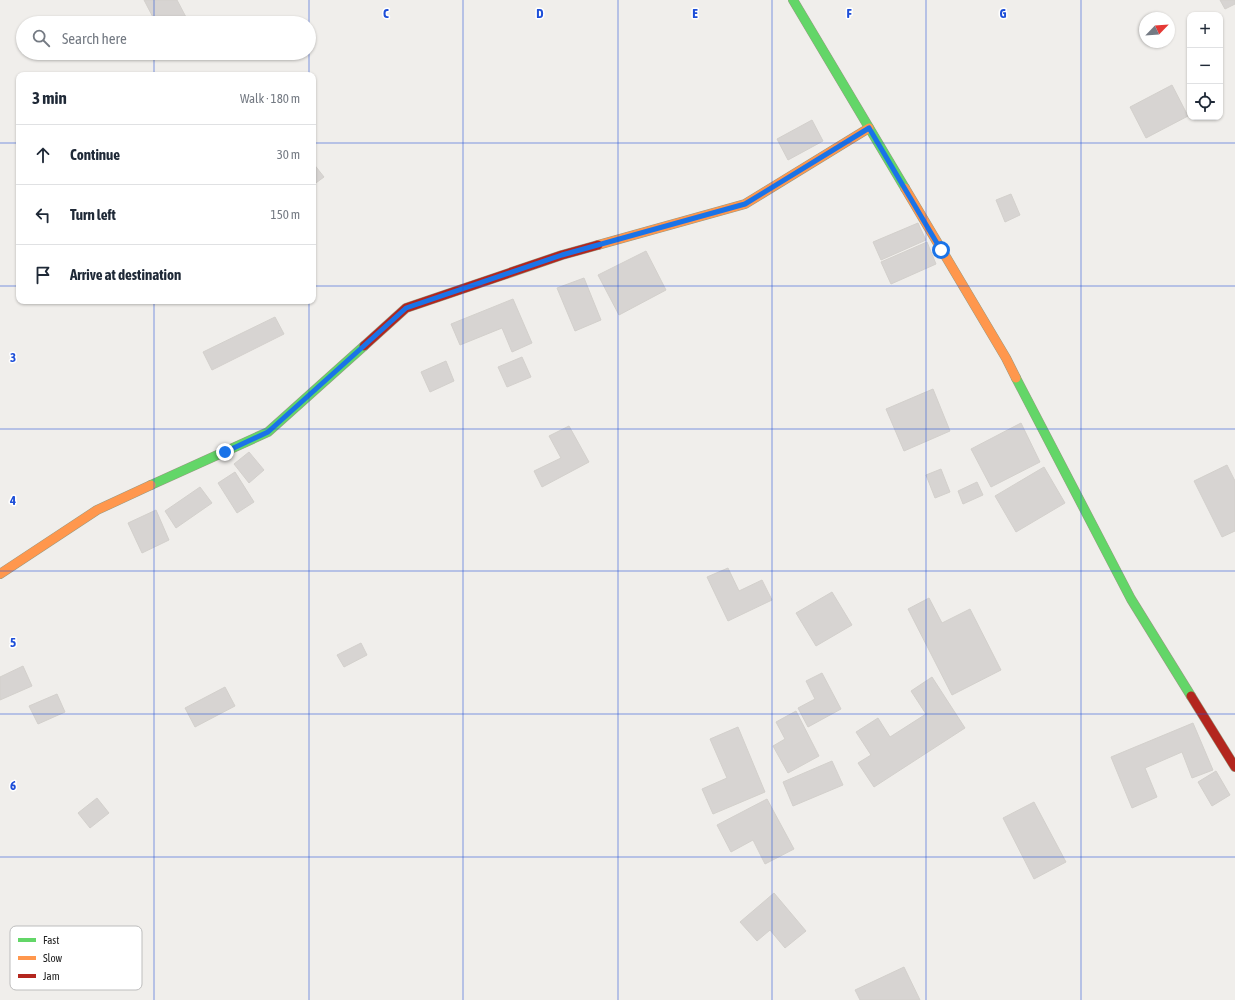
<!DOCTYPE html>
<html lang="en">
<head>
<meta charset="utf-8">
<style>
	body { margin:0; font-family:"Asap Condensed",sans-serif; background:#f6f6f7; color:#1f2937 }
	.controls { position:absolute; right:12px; top:12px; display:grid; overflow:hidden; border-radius:8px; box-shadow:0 1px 3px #0004 }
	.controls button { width:36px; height:36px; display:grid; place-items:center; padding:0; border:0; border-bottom:1px solid #e0e1e3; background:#fff; color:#1f2937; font:20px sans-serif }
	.compass { position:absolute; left:1139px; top:12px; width:36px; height:36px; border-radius:50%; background:#fff; box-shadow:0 1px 3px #0004; rotate:65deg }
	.stop { position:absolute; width:12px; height:12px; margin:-9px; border:3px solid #1a73e8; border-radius:50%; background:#fff }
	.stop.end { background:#1a73e8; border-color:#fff; box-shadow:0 1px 4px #0008 }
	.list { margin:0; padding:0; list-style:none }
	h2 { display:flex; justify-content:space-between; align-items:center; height:52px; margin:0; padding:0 16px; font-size:17px }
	h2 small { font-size:13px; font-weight:400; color:#747a83 }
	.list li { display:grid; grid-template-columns:26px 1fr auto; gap:12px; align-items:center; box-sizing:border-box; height:60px; padding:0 16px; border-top:1px solid #e0e1e3 }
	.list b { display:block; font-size:15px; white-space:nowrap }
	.list em { font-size:13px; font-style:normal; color:#747a83 }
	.icon { flex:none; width:22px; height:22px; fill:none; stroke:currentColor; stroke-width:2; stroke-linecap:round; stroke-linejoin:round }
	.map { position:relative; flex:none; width:1235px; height:1000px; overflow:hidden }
	.search { position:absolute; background:#fff; box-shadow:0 1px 3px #0004; left:16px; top:16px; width:300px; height:44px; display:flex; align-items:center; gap:10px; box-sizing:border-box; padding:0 14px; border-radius:22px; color:#747a83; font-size:15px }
	.panel { position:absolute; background:#fff; box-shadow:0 1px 3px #0004; left:16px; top:72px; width:300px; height:232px; border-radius:8px }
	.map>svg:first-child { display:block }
	.building { fill:#d7d4d2; stroke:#d3d0cc }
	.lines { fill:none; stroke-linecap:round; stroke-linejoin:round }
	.fast-casing { stroke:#999a82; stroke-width:10 }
	.slow-casing { stroke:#999a82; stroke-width:10 }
	.jam-casing { stroke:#999a82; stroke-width:10 }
	.fast { stroke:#63d668; stroke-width:9 }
	.slow { stroke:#ff974d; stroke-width:9 }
	.jam { stroke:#b3261e; stroke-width:9 }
	.route { stroke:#1a73e8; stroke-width:5 }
	.grid { fill:none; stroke:#1d4ed8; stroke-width:1; stroke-opacity:0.55 }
	.key { fill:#fff; stroke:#bdbdbd; stroke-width:1 }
	.key-label { font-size:11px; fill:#222 }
	.grid-label { font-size:13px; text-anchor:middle; font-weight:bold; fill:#1d4ed8; stroke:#fff; stroke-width:3; stroke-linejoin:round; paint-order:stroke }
</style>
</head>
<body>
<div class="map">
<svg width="1235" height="1000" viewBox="0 0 1235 1000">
	<rect width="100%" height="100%" fill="#f0eeeb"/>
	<g class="building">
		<path d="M144 0H177L187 19 180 23H156Z"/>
		<path d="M1220 0H1235V4L1225 9Z"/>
		<path d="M1172 85 1188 116 1146 138 1130 107Z"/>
		<path d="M812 120 823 141 788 160 777 139Z"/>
		<path d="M313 163 324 177 313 185Z"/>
		<path d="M1011 194 1020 215 1005 222 996 200Z"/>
		<path d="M918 223 926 240 881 260 873 242Z"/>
		<path d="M927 242 936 264 891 284 881 262Z"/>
		<path d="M646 251 666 290 619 315 598 275Z"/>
		<path d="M584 278 601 320 575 331 557 288Z"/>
		<path d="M513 299 532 343 512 352 502 328 460 345 451 324Z"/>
		<path d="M275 317 284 334 212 370 203 352Z"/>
		<path d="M522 357 531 377 507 387 498 367Z"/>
		<path d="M446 361 454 381 430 392 421 372Z"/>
		<path d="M933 389 950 431 904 451 886 409Z"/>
		<path d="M1021 423 1040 462 991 487 971 449Z"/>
		<path d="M569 426 589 462 542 487 534 471 561 458 549 436Z"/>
		<path d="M249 452 264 470 249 483 234 464Z"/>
		<path d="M1227 465 1235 481V531L1222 537 1194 481Z"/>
		<path d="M1044 467 1065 503 1016 532 995 496Z"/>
		<path d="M941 469 950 492 935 498 926 475Z"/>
		<path d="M235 472 254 502 237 513 218 483Z"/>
		<path d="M977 482 983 495 963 504 958 491Z"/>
		<path d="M200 487 212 503 176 528 165 511Z"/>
		<path d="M156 510 169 540 142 553 128 523Z"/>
		<path d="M728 568 739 591 762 580 772 600 728 621 707 577Z"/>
		<path d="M832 592 852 625 816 646 796 613Z"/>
		<path d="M929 598 942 623 970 609 1001 670 952 695 908 609Z"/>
		<path d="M361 643 367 655 344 667 337 655Z"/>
		<path d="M23 666 32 686 0 700V677Z"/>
		<path d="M822 673 841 709 808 727 798 708 815 699 806 681Z"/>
		<path d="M932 677 965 728 874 787 858 763 871 755 856 732 878 718 890 737 926 714 911 691Z"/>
		<path d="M225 687 235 706 195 727 185 708Z"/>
		<path d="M57 694 65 712 38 724 29 706Z"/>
		<path d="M796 711 819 756 788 773 773 746 785 739 776 722Z"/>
		<path d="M1193 723 1213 770 1192 778 1182 752 1145 768 1157 797 1132 808 1111 757Z"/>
		<path d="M738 727 765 792 713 814 702 789 727 778 710 739Z"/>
		<path d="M832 761 843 785 793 806 783 782Z"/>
		<path d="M1216 771 1230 795 1212 806 1198 782Z"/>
		<path d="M97 798 109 813 90 828 78 813Z"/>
		<path d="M767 799 794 849 765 864 753 840 731 852 717 825Z"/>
		<path d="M1034 802 1066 862 1034 879 1003 818Z"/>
		<path d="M774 893 806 931 785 948 770 930 757 941 740 922Z"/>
		<path d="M904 967 920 1000H860L855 990Z"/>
	</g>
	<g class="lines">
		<g class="fast-casing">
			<g id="fast">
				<path d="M793 0 905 188"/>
				<path d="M1016 378 1131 599 1191 696"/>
				<path d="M151 485 268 432 364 346"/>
			</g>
		</g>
		<g class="slow-casing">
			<g id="slow">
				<path d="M905 188 1006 358 1016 378"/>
				<path d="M598 245 745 204 869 128"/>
				<path d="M0 574 97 510 151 485"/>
			</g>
		</g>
		<g class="jam-casing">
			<g id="jam">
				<path d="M364 346 406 308 562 255 598 245"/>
				<path d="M1191 696 1235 767"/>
			</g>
		</g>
		<use href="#fast" class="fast"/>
		<use href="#slow" class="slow"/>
		<use href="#jam" class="jam"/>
	</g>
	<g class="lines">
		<path class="route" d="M225 452 268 432 406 308 562 255 745 204 869 128 941 250"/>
	</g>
	<path class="grid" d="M154 0V23M309 0V23M463 0V1000M618 0V1000M772 0V1000M926 0V1000M1081 0V1000M154 53V75M309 53V75M0 143H19M313 143H1235M0 286H19M313 286H1235M154 301V1000M309 301V1000M0 429H1235M0 571H1235M0 714H1235M0 857H1235"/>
	<rect x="10" y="926" width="132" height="64" rx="6" class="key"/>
	<rect x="18" y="938" width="18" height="4" fill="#63d668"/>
	<rect x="18" y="956" width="18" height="4" fill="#ff974d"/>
	<rect x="18" y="974" width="18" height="4" fill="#b3261e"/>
	<g class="key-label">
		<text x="43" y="944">Fast</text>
		<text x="43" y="962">Slow</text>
		<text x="43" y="980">Jam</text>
	</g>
	<g class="grid-label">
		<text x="386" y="18">C</text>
		<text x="540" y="18">D</text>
		<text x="695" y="18">E</text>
		<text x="849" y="18">F</text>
		<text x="1003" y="18">G</text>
		<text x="13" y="362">3</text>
		<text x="13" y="505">4</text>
		<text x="13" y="647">5</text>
		<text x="13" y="790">6</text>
	</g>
</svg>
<div class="controls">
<button>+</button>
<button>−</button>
<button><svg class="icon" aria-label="locate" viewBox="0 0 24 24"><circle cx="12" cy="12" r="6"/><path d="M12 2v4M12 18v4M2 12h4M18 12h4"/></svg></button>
</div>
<svg class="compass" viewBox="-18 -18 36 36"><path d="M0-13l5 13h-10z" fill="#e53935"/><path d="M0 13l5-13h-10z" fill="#747a83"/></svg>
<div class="stop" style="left:941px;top:250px"></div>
<div class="stop end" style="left:225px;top:452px"></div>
<div class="search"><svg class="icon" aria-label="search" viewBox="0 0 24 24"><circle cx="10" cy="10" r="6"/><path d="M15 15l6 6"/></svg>Search here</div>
<section class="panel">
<h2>3 min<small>Walk · 180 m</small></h2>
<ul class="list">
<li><svg class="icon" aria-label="ahead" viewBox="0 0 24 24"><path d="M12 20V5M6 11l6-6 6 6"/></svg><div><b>Continue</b></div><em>30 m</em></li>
<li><svg class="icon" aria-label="left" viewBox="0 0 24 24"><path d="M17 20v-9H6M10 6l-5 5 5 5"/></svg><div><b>Turn left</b></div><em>150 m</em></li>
<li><svg class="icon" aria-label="arrive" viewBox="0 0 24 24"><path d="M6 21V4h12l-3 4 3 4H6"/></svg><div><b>Arrive at destination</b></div></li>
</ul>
</section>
</div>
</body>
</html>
